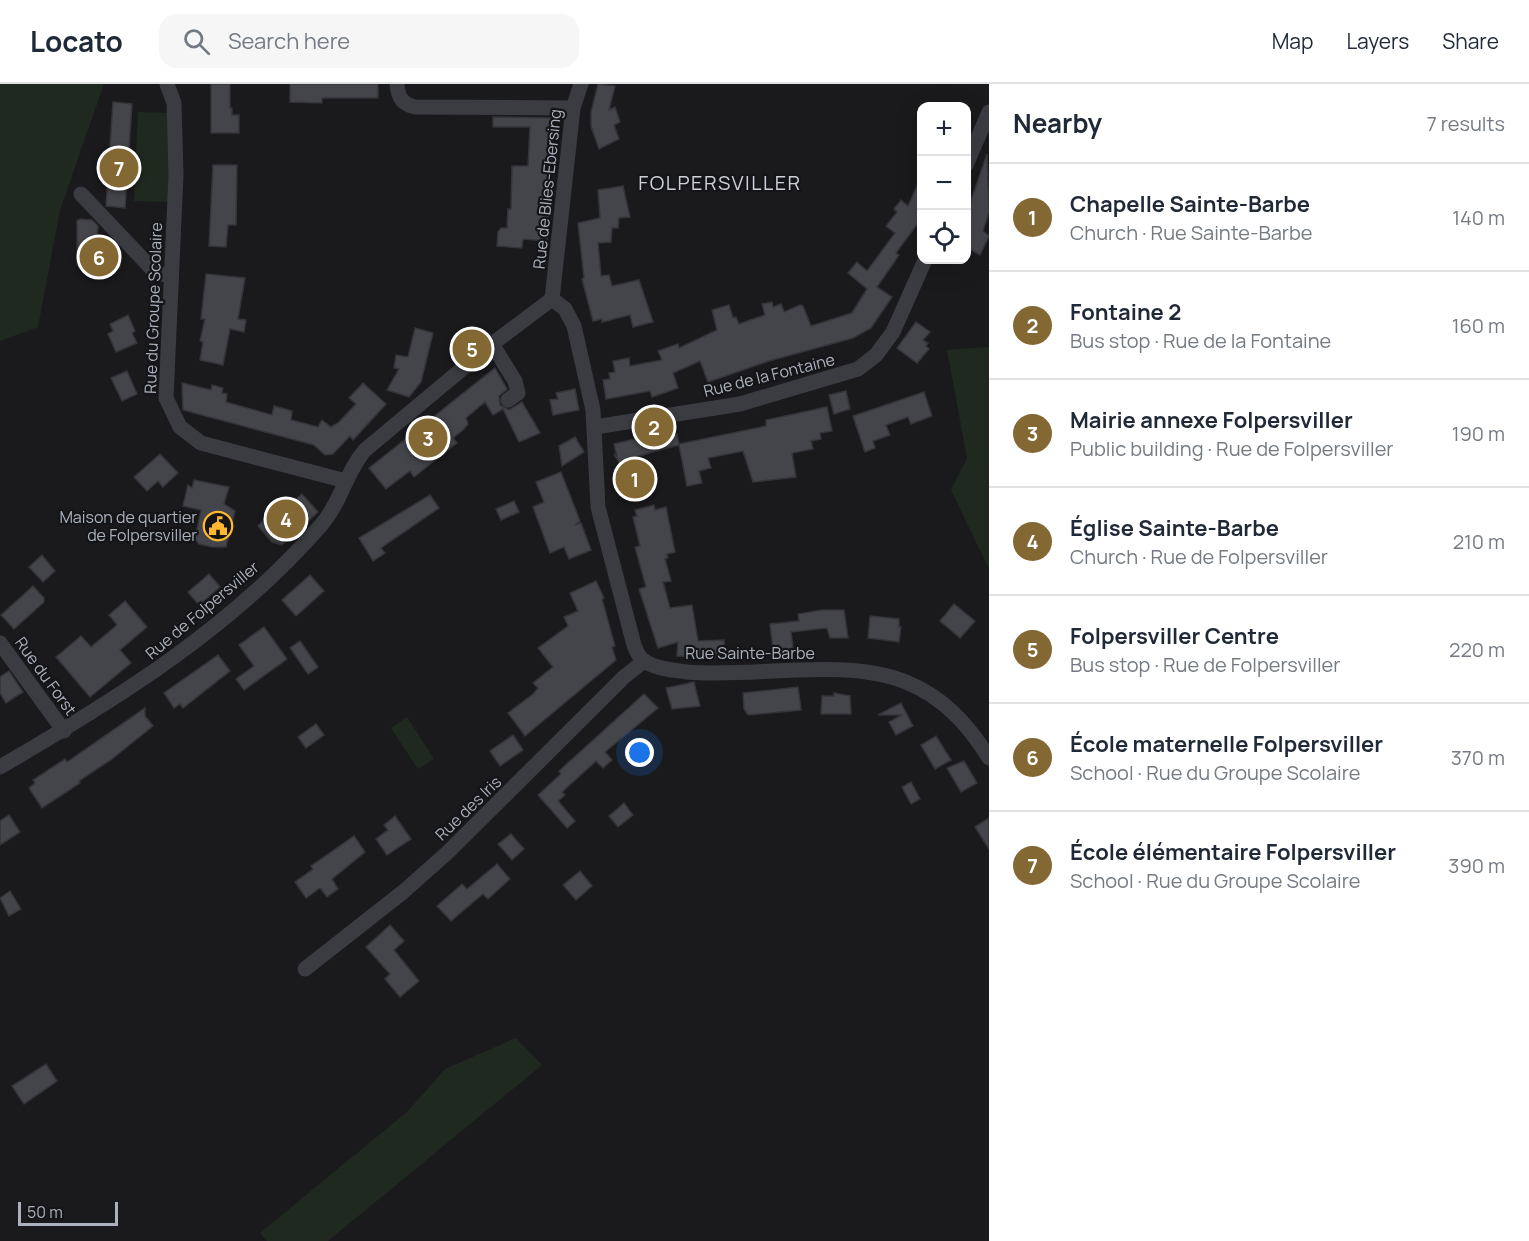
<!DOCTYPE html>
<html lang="en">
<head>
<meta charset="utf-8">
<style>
	body { margin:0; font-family:Manrope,sans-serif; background:#f6f6f7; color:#1f2937 }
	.controls { position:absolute; right:18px; top:18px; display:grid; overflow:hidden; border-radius:12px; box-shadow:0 6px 24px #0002 }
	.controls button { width:54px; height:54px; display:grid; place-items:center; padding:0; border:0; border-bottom:2px solid #e0e1e3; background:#fff; color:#1f2937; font:30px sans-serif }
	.scale { position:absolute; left:18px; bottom:15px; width:100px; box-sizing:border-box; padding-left:6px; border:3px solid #abb1bd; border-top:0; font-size:16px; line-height:21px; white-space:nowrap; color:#abb1bd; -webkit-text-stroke:4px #151518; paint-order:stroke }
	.you { position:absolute; left:640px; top:669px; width:21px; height:21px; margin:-15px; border:4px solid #fff; border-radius:50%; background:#1a73e8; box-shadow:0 0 0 9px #1a73e833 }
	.badge { display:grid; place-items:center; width:39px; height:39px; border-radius:50%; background:#846834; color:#fff; font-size:20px; font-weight:700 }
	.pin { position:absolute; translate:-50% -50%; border:3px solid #fff; box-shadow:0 2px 6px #0006 }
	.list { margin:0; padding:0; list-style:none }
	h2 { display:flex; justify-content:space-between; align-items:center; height:78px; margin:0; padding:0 24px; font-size:26px }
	h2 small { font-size:20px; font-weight:400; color:#747a83 }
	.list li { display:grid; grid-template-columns:39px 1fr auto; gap:18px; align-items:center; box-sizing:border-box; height:108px; padding:0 24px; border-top:2px solid #e0e1e3 }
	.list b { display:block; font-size:22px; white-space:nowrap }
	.list p { margin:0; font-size:20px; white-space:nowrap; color:#747a83 }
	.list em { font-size:20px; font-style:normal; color:#747a83 }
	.icon { flex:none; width:33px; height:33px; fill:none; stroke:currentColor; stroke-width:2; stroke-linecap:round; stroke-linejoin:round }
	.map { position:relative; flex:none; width:989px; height:1157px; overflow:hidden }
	header { display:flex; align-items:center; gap:36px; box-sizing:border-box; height:84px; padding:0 30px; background:#fff; border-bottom:2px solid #e0e1e3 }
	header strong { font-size:28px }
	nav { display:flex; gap:33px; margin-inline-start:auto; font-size:21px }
	.search { width:420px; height:54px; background:#f6f6f7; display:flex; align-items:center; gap:15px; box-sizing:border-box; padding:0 21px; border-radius:18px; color:#747a83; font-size:22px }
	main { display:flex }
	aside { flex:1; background:#fff }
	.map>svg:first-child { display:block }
	.green { fill:#1f2920 }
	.building { fill:#44454a; stroke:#343439; stroke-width:1.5 }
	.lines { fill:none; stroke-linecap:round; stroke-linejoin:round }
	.minor { stroke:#3b3c42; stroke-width:15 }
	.labels { text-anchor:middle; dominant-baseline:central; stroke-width:4.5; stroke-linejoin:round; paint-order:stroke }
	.street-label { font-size:16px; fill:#abb1bd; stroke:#151518 }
	.poi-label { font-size:16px; fill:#abb1bd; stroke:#151518; text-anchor:end }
	.quarter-label { font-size:20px; letter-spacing:1.5px; fill:#cdd0d9; stroke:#151518 }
</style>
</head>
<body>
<header>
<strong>Locato</strong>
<div class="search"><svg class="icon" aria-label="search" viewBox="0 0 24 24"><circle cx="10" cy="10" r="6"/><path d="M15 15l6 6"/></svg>Search here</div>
<nav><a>Map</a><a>Layers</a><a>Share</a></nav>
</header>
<main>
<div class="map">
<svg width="989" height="1157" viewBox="0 0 989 1157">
	<rect width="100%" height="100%" fill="#1a1a1d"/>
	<g class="green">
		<path d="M0 0H104L60 126 38 243 0 257Z"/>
		<path d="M138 28 172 29 169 118 134 117Z"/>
		<path d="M989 263V485L951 406 967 374 947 266Z"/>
		<path d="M407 633 434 675 418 685 391 644Z"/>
		<path d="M516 954 542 981 328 1157H267L260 1149 408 1027 445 985Z"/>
	</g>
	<g class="building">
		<path d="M211 0H230V24H232V31H239V49H211Z"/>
		<path d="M290 0H378V14H322V19L290 18Z"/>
		<path d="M598 0 615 2 609 26 615 23 620 38 614 41 619 55 599 65 591 42V28Z"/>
		<path d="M113 18 132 20 125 124 106 122Z"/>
		<path d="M493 33 554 34 547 157 523 155 522 164 497 162 498 148 501 144H507L508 125H511L512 82H528L530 43H493Z"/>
		<path d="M987 70 989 128 983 147 989 152 980 171 966 163V131Z"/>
		<path d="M213 81H237L236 141H228L226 163 209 162Z"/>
		<path d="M921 93V135L896 169 899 171 877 203 892 213 871 244 853 254 769 277 708 298 700 277 673 289 678 304 652 313 650 307 606 315 603 296 610 295 609 289 615 288 613 277 629 274 630 282 662 276 658 267 678 260 679 264 717 246 712 226 729 221 733 234 736 233 739 240 765 231 762 220 772 218 773 223 781 220 784 228 800 221 803 222 811 242 852 229 867 205 848 189 857 178 867 187 895 149 886 142 897 128 894 125 901 116 908 122Z"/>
		<path d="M623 102 630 133 619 134 618 144H612L611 158 598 159 601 192 609 191 612 202 639 196 653 238 633 243 630 231 602 238V235L593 237 582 195 584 194 578 139 600 134 598 106Z"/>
		<path d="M80 135 92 136 98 142 96 164 121 167 120 184 77 181V137Z"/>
		<path d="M206 190 245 194 238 235 246 236 244 248 230 245 223 281 200 276 203 258 200 257 205 235H201Z"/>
		<path d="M128 231 135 247 132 249 137 259 116 268 108 250 113 247 110 240Z"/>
		<path d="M916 238 930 248 923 256 928 259 926 262 929 265 917 279 897 264Z"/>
		<path d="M415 244 433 249 421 298 409 313 387 306 399 285 394 284 396 271 408 273Z"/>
		<path d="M495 284 507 305 499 312 500 321 509 326 522 318 540 349 519 358 503 325 493 331 485 318 466 334 468 340 464 345 453 354 457 359 414 393 410 387 386 405 369 384Z"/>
		<path d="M127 287 137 310 122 317 111 294Z"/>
		<path d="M182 299 211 306 212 301 223 304 222 309 227 310 226 318 272 331 274 322 292 327 291 336 318 343 322 336 331 343 338 339 356 320 349 314 363 299 386 320 353 356 350 352 333 370 325 371 314 361 183 326Z"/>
		<path d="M575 305 579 326 553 331 550 316 558 315 556 309Z"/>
		<path d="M846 307 850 325 834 330 829 311Z"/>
		<path d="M924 308 932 332 911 340 908 333 886 341 890 351 873 357 875 364 865 368 853 332Z"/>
		<path d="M827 323 832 347 820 349 821 355 811 357 813 365 792 369 796 393 753 398 743 367 708 374 711 384 699 387 702 399 687 402 679 361 624 376 644 388 645 395 633 403 614 370 617 373 614 360 655 350 656 353 677 350 679 360 766 342V336Z"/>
		<path d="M575 353 584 368 562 382 559 362Z"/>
		<path d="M160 370 178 389 163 403 158 397 147 407 134 393Z"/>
		<path d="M561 388 580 437 575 441 581 439 591 466 569 475 564 463 550 469 533 423 544 418 536 398Z"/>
		<path d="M194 396 229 403 224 420 235 427 226 463H212L199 460 195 455 201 426 183 422 188 401 192 404Z"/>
		<path d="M302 410 318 428 282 461 272 458 258 442 272 427 276 432Z"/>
		<path d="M430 411 439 424 381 464 385 469 373 477 359 454Z"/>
		<path d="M514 417 519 428 501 436 496 425Z"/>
		<path d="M654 421 655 426 666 423 675 468 667 470 668 474 665 475 671 497 663 498 670 524 692 521 698 557 724 556 725 574 677 572 678 558 658 564 639 505 646 503 635 463 640 462 633 433 637 432 635 426Z"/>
		<path d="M42 471 55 487 43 498 29 483Z"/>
		<path d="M209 490 220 503 199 521 188 508Z"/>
		<path d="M310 491 324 507 296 532 282 516Z"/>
		<path d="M596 497 604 514 602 515 615 562 612 563 616 576 525 652 508 629 533 610 538 604 533 599 553 583 538 564 568 542 564 533 578 527 570 509Z"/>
		<path d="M33 502 44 514V518L14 545 1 531Z"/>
		<path d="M125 517 147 543 120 566 131 579 90 613 56 573 81 552 91 563 117 541 109 531Z"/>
		<path d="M954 520 975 537 960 554 940 537Z"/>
		<path d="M822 526H844L848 554H830L827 544 791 548 794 571 774 573 770 540 799 537 798 530Z"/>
		<path d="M870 532 899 535V543H901L899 558 868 554Z"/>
		<path d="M264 543 287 575 244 606 236 595 254 582 239 561Z"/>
		<path d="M300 557 318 583 308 590 290 564Z"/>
		<path d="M218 571 230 587 183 624 180 620 174 624 164 609Z"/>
		<path d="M9 587 23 608 6 619 0 609V593Z"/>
		<path d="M694 598 700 622 672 625 666 604Z"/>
		<path d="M798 603 801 626 748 631 744 625 743 609Z"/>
		<path d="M834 609 850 612 851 630H821L822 612H834Z"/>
		<path d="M644 610 658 624 605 668 612 676 603 684 596 677 562 708 565 711 558 717 575 737 567 744 538 711 561 690 559 687Z"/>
		<path d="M901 619 913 642 896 651 889 638 902 631H878Z"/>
		<path d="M145 624V632L153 642 112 675 79 697 80 699 42 724 29 704 35 699 33 696 65 675 67 678Z"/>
		<path d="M316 640 324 651 306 664 298 653Z"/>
		<path d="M513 651 523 666 500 682 490 667Z"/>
		<path d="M936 652 951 676 935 685 921 661Z"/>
		<path d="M964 677 977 699 961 708 947 684Z"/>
		<path d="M911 698 920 715 911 720 902 703Z"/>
		<path d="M624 719 633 731 618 743 609 732Z"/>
		<path d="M9 731 20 748 0 761V737Z"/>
		<path d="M395 732 411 755 387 771 376 755 388 746 384 741Z"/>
		<path d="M989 734V765L975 743Z"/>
		<path d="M511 750 524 765 512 776 498 760Z"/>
		<path d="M354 752 365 768 332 795 338 805 327 813 320 804 306 814 295 798 313 785 311 782Z"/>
		<path d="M497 780 510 795 488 815 483 810 451 837 437 822 462 800 467 805Z"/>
		<path d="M580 787 592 802 576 816 563 801Z"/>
		<path d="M10 807 21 825 9 832 0 814Z"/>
		<path d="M390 841 404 857 394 866 419 897 400 913 385 895 390 890 366 863Z"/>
		<path d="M46 980 57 997 24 1020 12 1002Z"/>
	</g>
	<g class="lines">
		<g class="minor">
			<path d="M167 0 174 19 176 91 166 314 180 343 201 359 346 397"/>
			<path d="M397 0C398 13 402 20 415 23L573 24"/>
			<path d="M966 81 989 28"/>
			<path d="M81 110 156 189 171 192"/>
			<path d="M552 215 565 225 574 242 593 326 598 423 634 561C636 566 638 572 643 576 655 585 673 586 687 588 755 594 844 573 906 598 943 613 968 640 989 674"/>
			<path d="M552 215 573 24 581 0"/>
			<path d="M492 260 515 297 518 309 508 316"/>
			<path d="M595 343 740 320 858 285 876 271 893 248 925 176"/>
			<path d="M0 559 64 647"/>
			<path d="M0 683C117 615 232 544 322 440 341 418 346 388 365 366L492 260 552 215"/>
			<path d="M305 885 403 808 447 769 624 593 644 577"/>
		</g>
	</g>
	<defs>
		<g id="civic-ring" transform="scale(1.5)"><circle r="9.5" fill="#151518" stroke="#ffb630" stroke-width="1.5"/><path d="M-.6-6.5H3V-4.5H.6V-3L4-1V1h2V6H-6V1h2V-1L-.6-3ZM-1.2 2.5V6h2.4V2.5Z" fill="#ffb630"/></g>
	</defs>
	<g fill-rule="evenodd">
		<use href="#civic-ring" x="218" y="442"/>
	</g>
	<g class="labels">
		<g class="street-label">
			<text transform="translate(547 105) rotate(-84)">Rue de Blies-Ebersing</text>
			<text transform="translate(153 224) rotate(-88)">Rue du Groupe Scolaire</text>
			<text transform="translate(769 291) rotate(-14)">Rue de la Fontaine</text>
			<text transform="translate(202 526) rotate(-40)">Rue de Folpersviller</text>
			<text x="750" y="569">Rue Sainte-Barbe</text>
			<text transform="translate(46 592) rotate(54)">Rue du Forst</text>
			<text transform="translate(468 724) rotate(-44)">Rue des Iris</text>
		</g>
		<g class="poi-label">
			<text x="197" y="433">Maison de quartier<tspan x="197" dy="18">de Folpersviller</tspan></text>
		</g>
		<g class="quarter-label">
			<text x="720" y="98">FOLPERSVILLER</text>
		</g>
	</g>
</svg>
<div class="controls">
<button>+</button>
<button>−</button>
<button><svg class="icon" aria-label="locate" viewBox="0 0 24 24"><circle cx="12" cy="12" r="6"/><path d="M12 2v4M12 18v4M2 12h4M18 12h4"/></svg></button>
</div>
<div class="scale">50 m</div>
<div class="you"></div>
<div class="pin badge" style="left:635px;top:395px">1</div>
<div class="pin badge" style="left:654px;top:343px">2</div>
<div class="pin badge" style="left:428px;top:354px">3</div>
<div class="pin badge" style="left:286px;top:435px">4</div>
<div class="pin badge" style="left:472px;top:265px">5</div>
<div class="pin badge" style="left:99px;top:173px">6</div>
<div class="pin badge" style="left:119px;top:84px">7</div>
</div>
<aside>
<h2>Nearby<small>7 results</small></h2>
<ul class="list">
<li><span class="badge">1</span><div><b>Chapelle Sainte-Barbe</b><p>Church · Rue Sainte-Barbe</p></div><em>140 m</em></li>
<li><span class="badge">2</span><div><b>Fontaine 2</b><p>Bus stop · Rue de la Fontaine</p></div><em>160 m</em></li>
<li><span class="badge">3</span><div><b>Mairie annexe Folpersviller</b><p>Public building · Rue de Folpersviller</p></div><em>190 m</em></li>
<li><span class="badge">4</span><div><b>Église Sainte-Barbe</b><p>Church · Rue de Folpersviller</p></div><em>210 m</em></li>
<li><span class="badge">5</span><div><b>Folpersviller Centre</b><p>Bus stop · Rue de Folpersviller</p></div><em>220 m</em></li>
<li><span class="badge">6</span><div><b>École maternelle Folpersviller</b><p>School · Rue du Groupe Scolaire</p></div><em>370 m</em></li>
<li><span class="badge">7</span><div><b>École élémentaire Folpersviller</b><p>School · Rue du Groupe Scolaire</p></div><em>390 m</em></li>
</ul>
</aside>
</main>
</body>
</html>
